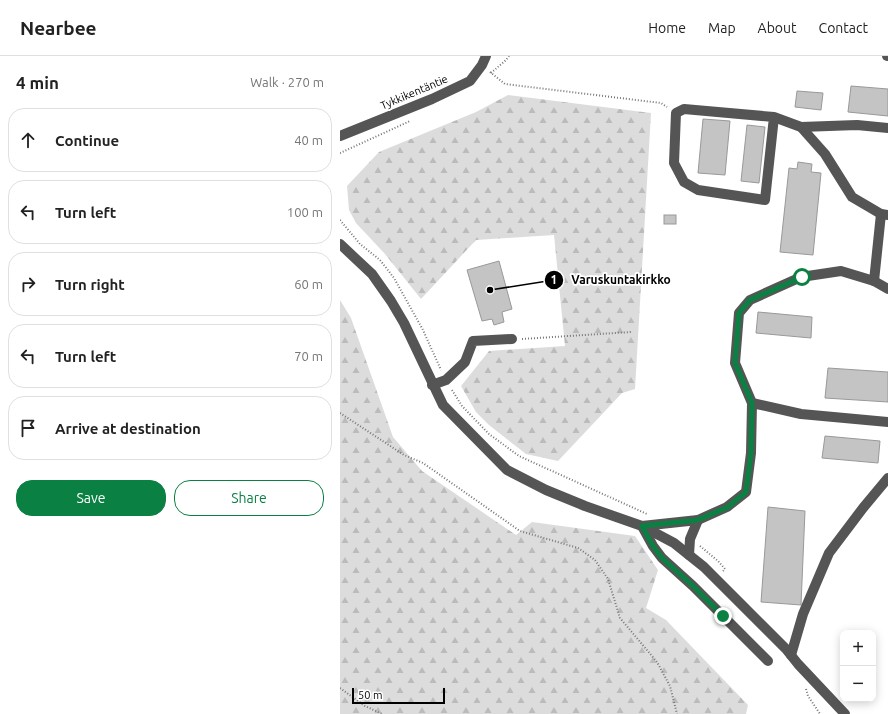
<!DOCTYPE html>
<html lang="en">
<head>
<meta charset="utf-8">
<style>
	body { margin:0; font-family:Ubuntu,sans-serif; background:#f6f6f6; color:#222 }
	.controls { position:absolute; right:12px; bottom:12px; display:grid; overflow:hidden; border-radius:8px; box-shadow:0 2px 10px #0003 }
	.controls button { width:36px; height:36px; display:grid; place-items:center; padding:0; border:0; border-bottom:1px solid #e0e0e0; background:#fff; color:#222; font:20px sans-serif }
	.scale { position:absolute; left:12px; bottom:10px; width:93px; box-sizing:border-box; padding-left:4px; border:2px solid #000; border-top:0; font-size:11px; line-height:14px; white-space:nowrap; color:#000; -webkit-text-stroke:3px #fff; paint-order:stroke }
	.stop { position:absolute; width:12px; height:12px; margin:-9px; border:3px solid #0b8043; border-radius:50%; background:#fff }
	.stop.end { background:#0b8043; border-color:#fff; box-shadow:0 1px 4px #0008 }
	.list { margin:0; padding:0; list-style:none }
	h2 { display:flex; justify-content:space-between; align-items:center; height:52px; margin:0; padding:0 16px; font-size:17px }
	h2 small { font-size:13px; font-weight:400; color:#767676 }
	.list li { display:grid; grid-template-columns:26px 1fr auto; gap:12px; align-items:center; box-sizing:border-box; height:64px; margin:0 8px 8px; padding:0 8px; border:1px solid #e0e0e0; border-radius:16px }
	.list b { display:block; font-size:15px; white-space:nowrap }
	.list em { font-size:13px; font-style:normal; color:#767676 }
	.actions { display:flex; gap:8px; padding:12px 16px }
	.actions a { flex:1; padding:9px 0; border:1px solid #0b8043; border-radius:16px; text-align:center; font-size:14px; color:#0b8043 }
	.actions .main { background:#0b8043; color:#fff }
	.icon { flex:none; width:22px; height:22px; fill:none; stroke:currentColor; stroke-width:2; stroke-linecap:round; stroke-linejoin:round }
	.map { position:relative; flex:none; width:548px; height:658px; overflow:hidden }
	header { display:flex; align-items:center; gap:24px; box-sizing:border-box; height:56px; padding:0 20px; background:#fff; border-bottom:1px solid #e0e0e0 }
	header strong { font-size:19px }
	nav { display:flex; gap:22px; margin-inline-start:auto; font-size:14px }
	main { display:flex }
	aside { flex:1; background:#fff }
	.map>svg:first-child { display:block }
	.forest { fill:url(#forest-firs) }
	.building { fill:#c4c4c4; stroke:#999 }
	.lines { fill:none; stroke-linecap:round; stroke-linejoin:round }
	.path { stroke:#777; stroke-width:2; stroke-dasharray:1 2; stroke-linecap:butt }
	.minor { stroke:#555; stroke-width:10 }
	.route { stroke:#0b8043; stroke-width:5 }
	.labels { text-anchor:middle; dominant-baseline:central; stroke-width:3.5; stroke-linejoin:round; paint-order:stroke }
	.street-label { font-size:11px; fill:#000; stroke:#fff }
	.leader { fill:none; stroke:#000; stroke-width:1.5 }
	.callout-dot { fill:#000; stroke:#fff; stroke-width:1.5 }
	.mark-label { font-size:12px; text-anchor:middle; font-weight:bold; fill:#fff }
	.callout-label { font-size:12px; text-anchor:middle; font-weight:bold; fill:#000; stroke:#fff; stroke-width:3.5; stroke-linejoin:round; paint-order:stroke }
</style>
</head>
<body>
<header>
<strong>Nearbee</strong>
<nav><a>Home</a><a>Map</a><a>About</a><a>Contact</a></nav>
</header>
<main>
<aside>
<h2>4 min<small>Walk · 270 m</small></h2>
<ul class="list">
<li><svg class="icon" aria-label="ahead" viewBox="0 0 24 24"><path d="M12 20V5M6 11l6-6 6 6"/></svg><div><b>Continue</b></div><em>40 m</em></li>
<li><svg class="icon" aria-label="left" viewBox="0 0 24 24"><path d="M17 20v-9H6M10 6l-5 5 5 5"/></svg><div><b>Turn left</b></div><em>100 m</em></li>
<li><svg class="icon" aria-label="right" viewBox="0 0 24 24"><path d="M7 20v-9h11M14 6l5 5-5 5"/></svg><div><b>Turn right</b></div><em>60 m</em></li>
<li><svg class="icon" aria-label="left" viewBox="0 0 24 24"><path d="M17 20v-9H6M10 6l-5 5 5 5"/></svg><div><b>Turn left</b></div><em>70 m</em></li>
<li><svg class="icon" aria-label="arrive" viewBox="0 0 24 24"><path d="M6 21V4h12l-3 4 3 4H6"/></svg><div><b>Arrive at destination</b></div></li>
</ul>
<div class="actions"><a class="main">Save</a><a>Share</a></div>
</aside>
<div class="map">
<svg width="548" height="658" viewBox="0 0 548 658">
	<defs>
		<pattern id="forest-firs" width="22" height="20" patternUnits="userSpaceOnUse"><rect width="22" height="20" fill="#dcdcdc"/><path d="M5 1l3.5 6h-7zM16 11l3.5 6h-7z" fill="#bbb"/></pattern>
	</defs>
	<rect width="100%" height="100%" fill="#fff"/>
	<g class="forest">
		<path d="M168 39 311 57 295 333 282 337 218 405 186 398 149 369 136 356 121 330 149 295 225 290 214 179 136 184 81 243 45 198 16 167 9 154 7 130 39 96 136 56Z"/>
		<path d="M0 244 11 262 53 381 82 415 176 479 192 466 295 480 318 514 306 552 326 564 408 649 406 658H0Z"/>
	</g>
	<g class="building">
		<path d="M511 30 548 33V60L508 56Z"/>
		<path d="M457 35 483 37 481 54 455 51Z"/>
		<path d="M363 63 390 65 385 119 358 117Z"/>
		<path d="M407 69 425 71 419 127 401 125Z"/>
		<path d="M458 106 472 108 471 116 481 117 473 199 440 196 449 112 457 113Z"/>
		<rect x="324" y="159" width="12" height="9"/>
		<path d="M159 205 172 253 162 256 164 266 154 269 152 263 142 265 127 214Z"/>
		<path d="M418 256 472 261 471 282 416 277Z"/>
		<path d="M488 312 548 316V346L485 342Z"/>
		<path d="M485 380 540 385 538 407 482 402Z"/>
		<path d="M428 451 465 455 461 549 421 546Z"/>
	</g>
	<g class="lines">
		<g class="path">
			<path d="M150 16 165 28 321 47 327 51"/>
			<path d="M151 17 166 4 169 0"/>
			<path d="M0 97 70 65"/>
			<path d="M0 164 20 188 40 204 54 222 83 274 101 314"/>
			<path d="M182 283 291 276"/>
			<path d="M112 334 122 350 149 378 179 400 307 458"/>
			<path d="M0 357 64 399 83 407 180 475 238 492 255 504 268 523 280 562 317 606 330 630 337 658"/>
			<path d="M360 490 378 505 385 513 383 515"/>
			<path d="M0 632 25 650 42 658"/>
			<path d="M466 633 468 640 480 658"/>
		</g>
		<g class="minor">
			<path d="M547 0H548"/>
			<path d="M434 61 425 144 358 134 344 126 334 107 336 57 344 53 434 61 461 71 485 98 512 141 541 158 548 159"/>
			<path d="M461 71 517 69 548 72"/>
			<path d="M0 80 92 43 130 25 142 9 146 0"/>
			<path d="M0 188 32 218 51 245 64 267 103 349 167 414 206 434 245 450 302 470 334 487 364 511 446 593 458 608 505 658"/>
			<path d="M534 225 541 158"/>
			<path d="M92 329 106 324 125 306 133 285 172 283"/>
			<path d="M412 347 461 358 548 366"/>
			<path d="M349 499 350 483 358 464"/>
			<path d="M451 599 463 558 489 497 523 452 548 422"/>
			<path d="M428 605 353 530 322 502 313 490 302 470 358 464 387 451 406 436 411 397 412 347 395 307 399 257 410 244 461 221 501 215 534 225 548 233"/>
		</g>
	</g>
	<g class="lines">
		<path class="route" d="M383 560 353 530 322 502 313 490 302 470 358 464 388 451 406 436 411 397 412 347 395 307 399 257 410 244 462 221"/>
	</g>
	<g class="labels">
		<g class="street-label">
			<text transform="translate(74 36) rotate(-23)">Tykkikentäntie</text>
		</g>
	</g>
	<path class="leader" d="M150 234L214 224"/>
	<g class="callout-dot">
		<circle cx="150" cy="234" r="4"/>
		<circle cx="214" cy="224" r="10"/>
	</g>
	<g class="mark-label">
		<text x="214" y="228">1</text>
	</g>
	<g class="callout-label">
		<text x="281" y="228">Varuskuntakirkko</text>
	</g>
</svg>
<div class="controls">
<button>+</button>
<button>−</button>
</div>
<div class="scale">50 m</div>
<div class="stop" style="left:462px;top:221px"></div>
<div class="stop end" style="left:383px;top:560px"></div>
</div>
</main>
</body>
</html>
